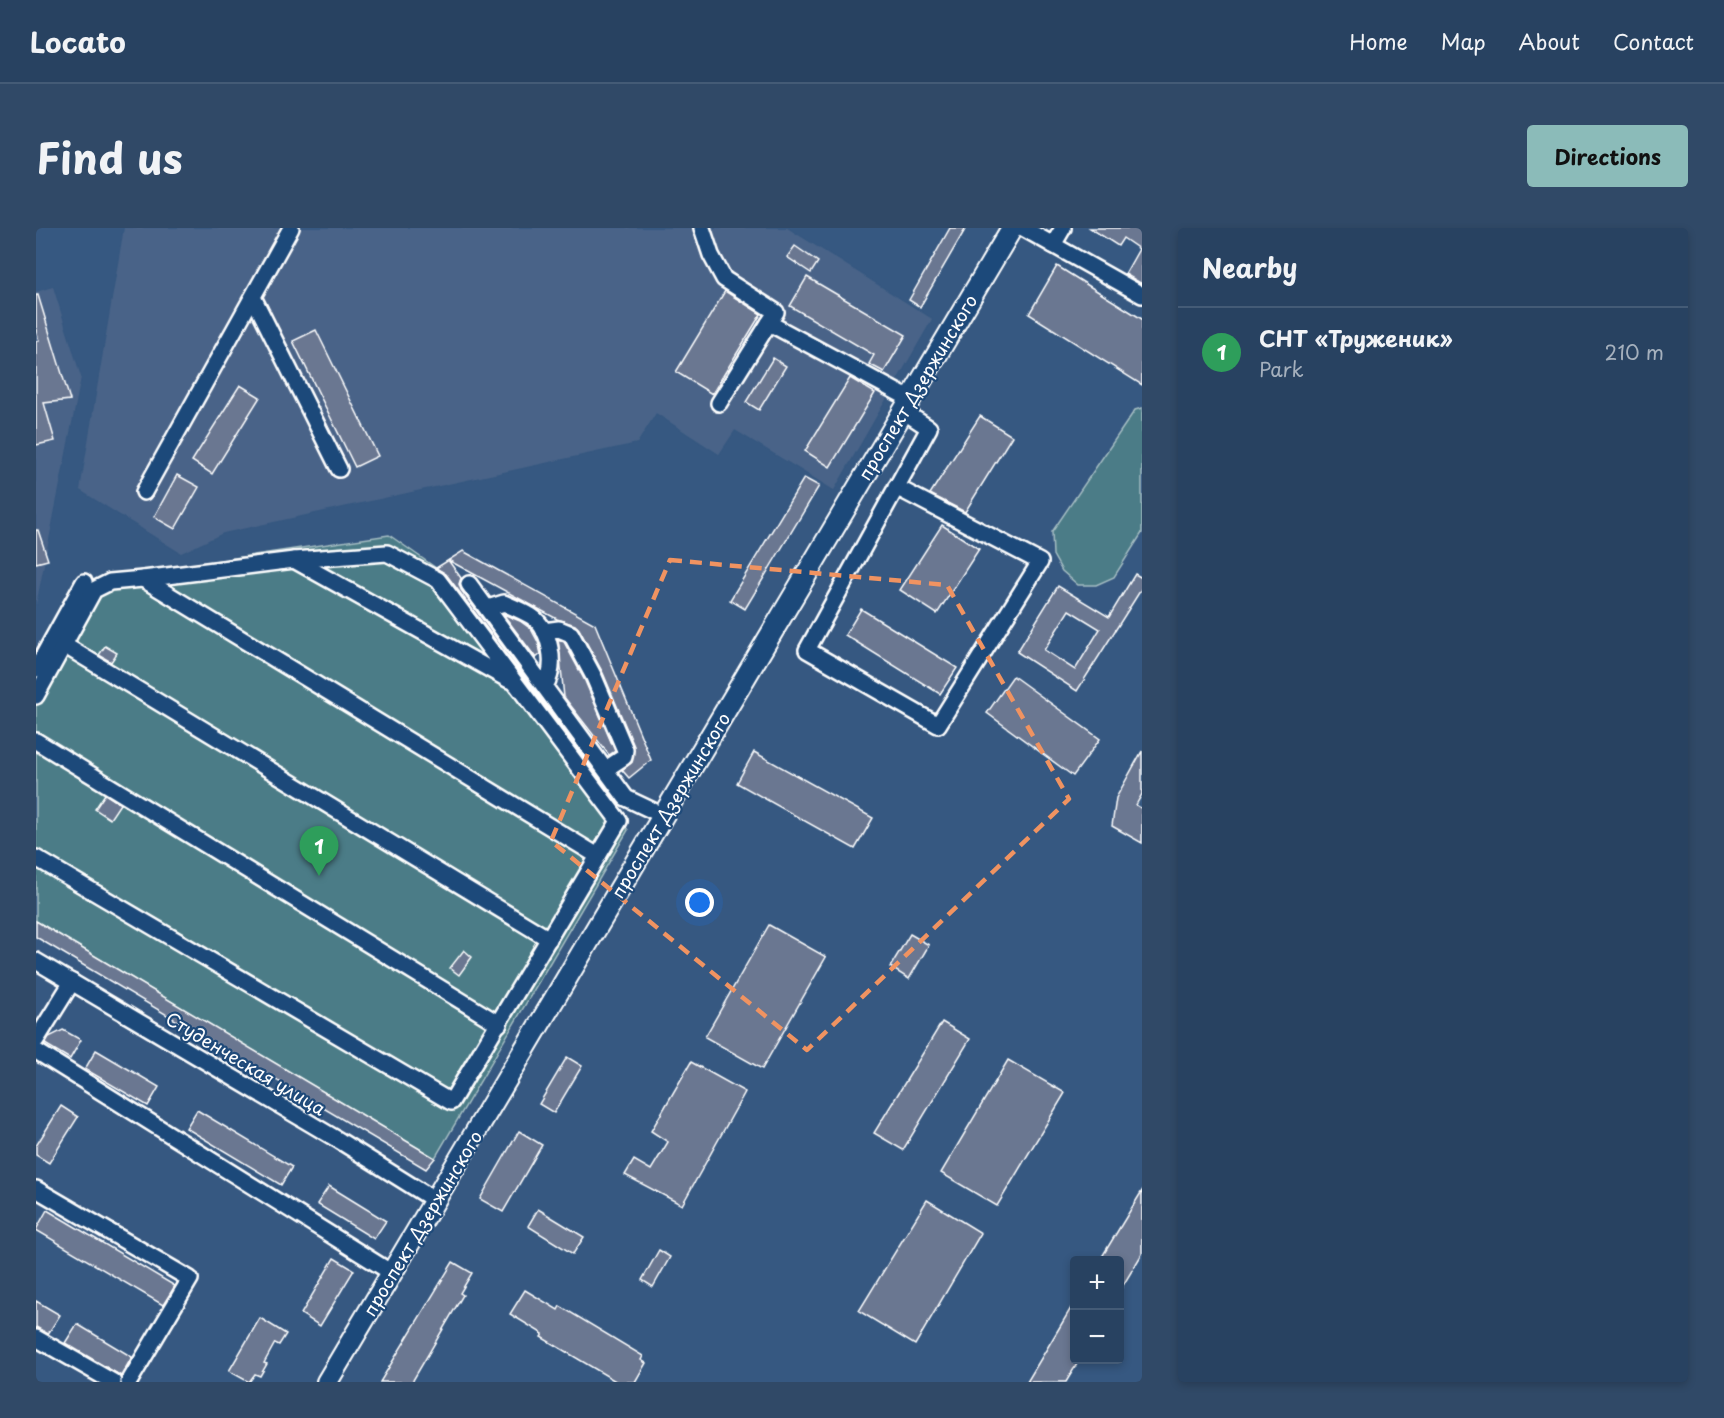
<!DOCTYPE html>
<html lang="en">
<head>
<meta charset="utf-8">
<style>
	body { margin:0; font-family:"Playpen Sans",sans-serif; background:#304967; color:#f1f3f6 }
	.controls { position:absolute; right:18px; bottom:18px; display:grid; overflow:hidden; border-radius:6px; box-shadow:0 3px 9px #0003 }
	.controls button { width:54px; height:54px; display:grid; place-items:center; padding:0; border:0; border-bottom:2px solid #445b76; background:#284261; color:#f1f3f6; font:30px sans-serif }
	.you { position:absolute; left:664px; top:675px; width:21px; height:21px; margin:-15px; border:4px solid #fff; border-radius:50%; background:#1a73e8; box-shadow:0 0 0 9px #1a73e833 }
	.badge { display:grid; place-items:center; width:39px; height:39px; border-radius:50%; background:#8bbbb9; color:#fff; font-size:20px; font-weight:700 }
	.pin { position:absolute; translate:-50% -50px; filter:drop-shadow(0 2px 3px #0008) }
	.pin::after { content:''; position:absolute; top:32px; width:21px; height:18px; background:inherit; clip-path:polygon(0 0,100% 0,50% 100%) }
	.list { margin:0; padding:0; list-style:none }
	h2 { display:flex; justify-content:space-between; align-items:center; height:78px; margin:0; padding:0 24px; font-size:26px }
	h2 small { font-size:20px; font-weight:400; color:#a5b0bd }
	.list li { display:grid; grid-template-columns:39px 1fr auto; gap:18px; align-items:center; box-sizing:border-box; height:90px; padding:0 24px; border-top:2px solid #445b76 }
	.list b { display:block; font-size:22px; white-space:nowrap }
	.list p { margin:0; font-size:20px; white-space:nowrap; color:#a5b0bd }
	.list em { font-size:20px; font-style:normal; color:#a5b0bd }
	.map { position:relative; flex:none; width:1106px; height:1154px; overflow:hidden; border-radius:6px }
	header { display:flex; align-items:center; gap:36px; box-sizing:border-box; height:84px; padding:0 30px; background:#284261; border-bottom:2px solid #445b76 }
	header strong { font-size:28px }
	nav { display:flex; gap:33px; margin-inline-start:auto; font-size:21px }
	.intro { display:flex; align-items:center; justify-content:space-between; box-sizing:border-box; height:144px; padding:0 36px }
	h1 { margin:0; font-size:42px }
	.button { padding:15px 27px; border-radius:6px; background:#8bbbb9; color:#111; font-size:21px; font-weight:700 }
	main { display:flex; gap:36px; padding:0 36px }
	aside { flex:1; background:#284261; border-radius:6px; box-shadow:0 3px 9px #0003 }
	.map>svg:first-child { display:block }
	.built { fill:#4a6488 }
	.green { fill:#4c7c87; stroke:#a6bec3; stroke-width:1.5 }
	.building { fill:#6b7791; stroke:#fff; stroke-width:1.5; fill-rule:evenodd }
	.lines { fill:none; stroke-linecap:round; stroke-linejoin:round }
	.minor-casing { stroke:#fff; stroke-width:20 }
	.major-casing { stroke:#fff; stroke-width:24 }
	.minor { stroke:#1f4a7a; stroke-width:15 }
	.major { stroke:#1f4a7a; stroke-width:20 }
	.marked { fill:none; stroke:#f09361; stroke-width:4.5; stroke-dasharray:12 8; stroke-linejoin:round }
	.labels { text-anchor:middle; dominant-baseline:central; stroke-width:4.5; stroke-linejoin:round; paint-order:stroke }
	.street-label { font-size:18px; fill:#fff; stroke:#1f4a7a }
</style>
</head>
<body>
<header>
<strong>Locato</strong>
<nav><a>Home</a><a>Map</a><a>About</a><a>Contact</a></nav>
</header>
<div class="intro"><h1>Find us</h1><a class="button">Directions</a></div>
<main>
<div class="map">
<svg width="1106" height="1154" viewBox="0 0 1106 1154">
	<rect width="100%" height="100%" fill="#365881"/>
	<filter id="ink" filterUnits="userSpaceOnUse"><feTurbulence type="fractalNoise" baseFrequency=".0167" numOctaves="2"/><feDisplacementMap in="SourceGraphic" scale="12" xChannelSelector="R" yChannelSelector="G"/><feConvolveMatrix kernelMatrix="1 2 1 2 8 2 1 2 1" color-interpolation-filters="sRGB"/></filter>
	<g filter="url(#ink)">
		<g class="built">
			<path d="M88 0H751L896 91 798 262 699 202 683 226 620 185 601 215 187 305 145 325 44 262Z"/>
			<path d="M17 59 45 149 0 377V64Z"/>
		</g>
		<g class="green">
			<path d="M1106 180V305L1078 349 1060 357H1042L1026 343 1017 327 1016 304 1099 182Z"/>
			<path d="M353 307 400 340 592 602 399 930 0 693V455L70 349Z"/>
		</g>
		<g class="building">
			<path d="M914 0H930L884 79 873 72Z"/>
			<path d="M1054 0H1106V56L1089 46 1103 21 1087 10 1082 18Z"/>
			<path d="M759 18 782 34 775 45 751 29Z"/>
			<path d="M1021 38 1106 91V157L993 86Z"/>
			<path d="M771 49 870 107 848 144 833 136 838 127 754 78Z"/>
			<path d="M689 63 725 86 676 166 640 144Z"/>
			<path d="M0 67H2L34 172 8 175 19 213 0 217V113H3L0 102Z"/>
			<path d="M280 102 342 228 319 239 257 113Z"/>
			<path d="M737 130 750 138 723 182 710 174Z"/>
			<path d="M814 150 839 165 794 239 769 223Z"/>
			<path d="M204 157 224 169 176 246 156 233Z"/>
			<path d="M944 188 976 208 929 284 894 266Z"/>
			<path d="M141 247 163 259 139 301 118 289Z"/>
			<path d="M768 250 783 258 709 381 694 372Z"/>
			<path d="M906 297 943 321 901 386 864 362Z"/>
			<path d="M0 302H2L12 332 0 335Z"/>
			<path d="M427 323 559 396 615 532 593 550 586 542 596 534 598 518 567 445 543 401 539 397 521 391 412 332 425 350 423 356 425 362 577 569 410 346 400 340Z"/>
			<path d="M1099 346 1106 350V360L1041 463 981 424 1022 358 1073 389ZM1033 382 1064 401 1039 442 1008 422Z"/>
			<path d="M825 381 921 440 904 466 809 407Z"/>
			<path d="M467 386 484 393 495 401 502 414 505 426 500 430Z"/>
			<path d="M522 411 528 414 549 453 579 523 573 527 528 469Z"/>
			<path d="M69 418 81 425 75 434 63 427Z"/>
			<path d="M977 448 1064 511 1037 548 951 485Z"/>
			<path d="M1106 523V566L1100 577 1106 581V615L1076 598 1080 570Z"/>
			<path d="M718 524 837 590 819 621 701 555Z"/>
			<path d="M69 566 84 576 74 591 59 581Z"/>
			<path d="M0 693 399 930 390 941 0 709Z"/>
			<path d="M733 697 790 729 726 841 669 809Z"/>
			<path d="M874 706 893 717 873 751 854 739Z"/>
			<path d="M428 722 436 729 423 747 414 740Z"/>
			<path d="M906 794 934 811 867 922 838 905Z"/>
			<path d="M27 802 45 812 34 831 9 816 13 809Z"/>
			<path d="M60 822 123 859 112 878 49 841Z"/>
			<path d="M531 829 546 838 518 885 503 876Z"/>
			<path d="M972 832 1029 865 961 978 905 945Z"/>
			<path d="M655 834 709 864 646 977 589 947 598 932 615 942 632 914 615 903Z"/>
			<path d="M25 878 42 889 13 935 0 927V918Z"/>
			<path d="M161 882 256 939 245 957 150 900Z"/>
			<path d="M483 903 506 917 467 984 444 971Z"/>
			<path d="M293 958 350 993 338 1011 281 976Z"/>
			<path d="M1106 963V1026L1083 1064V1032H1064Z"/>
			<path d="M891 972 945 1005 879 1117 823 1083Z"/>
			<path d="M502 981 548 1009 537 1026 492 998Z"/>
			<path d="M11 982 139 1058 127 1077 0 1002Z"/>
			<path d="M623 1022 634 1029 617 1059 606 1052Z"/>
			<path d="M298 1030 318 1042 284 1098 265 1086Z"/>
			<path d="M417 1034 436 1045 424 1065 427 1067 376 1154H344Z"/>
			<path d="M489 1062 522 1082 524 1078 607 1128 605 1132 610 1135 599 1154H581L505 1109 507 1106 474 1086Z"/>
			<path d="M0 1073 24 1087 12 1106 0 1099Z"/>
			<path d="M1038 1075V1131H1044L1030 1154H991Z"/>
			<path d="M224 1090 250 1106 243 1117 239 1115 228 1135 231 1136 224 1148 219 1146 213 1154 193 1143Z"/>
			<path d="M41 1096 96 1129 85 1148 29 1115Z"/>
		</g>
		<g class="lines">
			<g class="minor-casing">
				<g id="minor">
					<path d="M666 0 675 27 688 51 740 84 733 95 874 171"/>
					<path d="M987 0 1106 67"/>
					<path d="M1017 17 1027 0"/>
					<path d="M217 69 303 241"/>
					<path d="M683 175 733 95"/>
					<path d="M860 259 1004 334 902 497 771 422 893 200 867 183"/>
					<path d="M108 264 255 0"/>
					<path d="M258 332 473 452"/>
					<path d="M107 351 562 628"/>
					<path d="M433 356 590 570 628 588"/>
					<path d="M452 380 468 375C477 379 487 383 495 388 515 401 521 438 509 458"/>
					<path d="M508 403 523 401 535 406 558 449 589 522 588 529 570 541"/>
					<path d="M28 417 513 711"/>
					<path d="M0 441 48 354"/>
					<path d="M0 468 58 362 74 354 107 351 258 332 351 325 402 352 583 593 415 874 0 630"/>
					<path d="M0 513 463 796"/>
					<path d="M0 733 304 913 400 973"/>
					<path d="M0 812 36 754"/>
					<path d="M0 823 356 1045"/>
					<path d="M0 961 154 1051 93 1154"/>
					<path d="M0 1110 77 1154"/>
				</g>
			</g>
			<g class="major-casing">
				<path id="major" d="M291 1154 976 0"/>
			</g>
			<use href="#minor" class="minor"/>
			<use href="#major" class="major"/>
		</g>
	</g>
	<path class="marked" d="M634 332 911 357 1033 571 771 822 515 613Z"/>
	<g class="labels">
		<g class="street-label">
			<text transform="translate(881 159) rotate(-59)">проспект Дзержинского</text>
			<text transform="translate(634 577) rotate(-59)">проспект Дзержинского</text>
			<text transform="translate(210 835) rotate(31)">Студенческая улица</text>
			<text transform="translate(386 995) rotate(-59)">проспект Дзержинского</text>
		</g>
	</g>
</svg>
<div class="controls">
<button>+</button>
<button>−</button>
</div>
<div class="you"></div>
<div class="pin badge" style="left:283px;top:648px;background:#2e9e5b">1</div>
</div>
<aside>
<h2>Nearby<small></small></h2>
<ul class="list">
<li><span class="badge" style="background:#2e9e5b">1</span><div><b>СНТ «Труженик»</b><p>Park</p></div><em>210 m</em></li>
</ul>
</aside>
</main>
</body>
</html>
